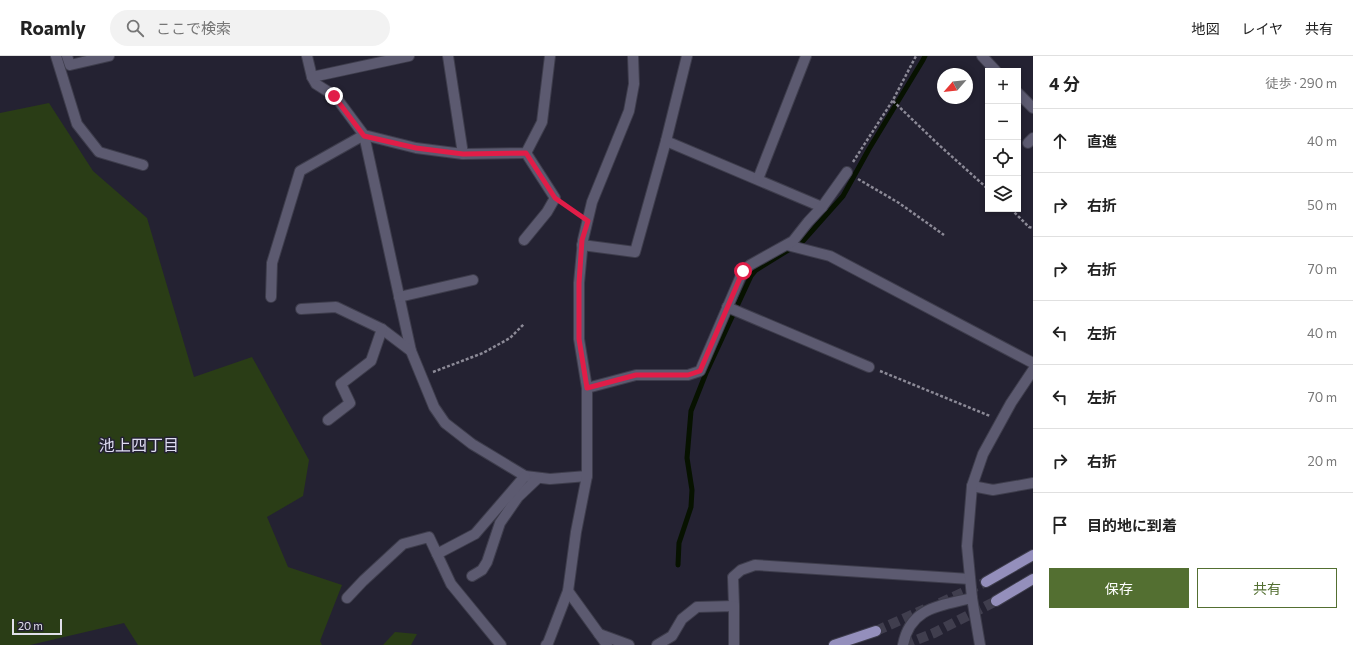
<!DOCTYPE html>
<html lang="ja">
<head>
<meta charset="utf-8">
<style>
	body { margin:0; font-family:Commissioner,"Noto Sans JP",sans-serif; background:#f2f2f2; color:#222 }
	.controls { position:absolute; right:12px; top:12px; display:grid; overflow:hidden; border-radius:0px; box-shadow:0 2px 6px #0003 }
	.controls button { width:36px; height:36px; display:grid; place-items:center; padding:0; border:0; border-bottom:1px solid #e0e0e0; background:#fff; color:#222; font:20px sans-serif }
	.compass { position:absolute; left:937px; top:12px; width:36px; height:36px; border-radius:50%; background:#fff; box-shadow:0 2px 6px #0003; rotate:242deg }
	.scale { position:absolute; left:12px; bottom:10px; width:50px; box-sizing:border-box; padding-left:4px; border:2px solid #e1e0eb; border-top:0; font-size:11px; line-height:14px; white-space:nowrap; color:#e1e0eb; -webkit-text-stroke:3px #242232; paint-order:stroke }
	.stop { position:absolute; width:12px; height:12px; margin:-9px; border:3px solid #e11d48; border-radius:50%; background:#fff }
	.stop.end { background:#e11d48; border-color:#fff; box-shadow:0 1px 4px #0008 }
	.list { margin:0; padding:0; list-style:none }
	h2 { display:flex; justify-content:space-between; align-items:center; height:52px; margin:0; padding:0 16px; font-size:17px }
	h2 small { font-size:13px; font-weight:400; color:#767676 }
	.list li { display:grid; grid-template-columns:26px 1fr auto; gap:12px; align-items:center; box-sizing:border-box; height:64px; padding:0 16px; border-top:1px solid #e0e0e0 }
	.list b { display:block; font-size:15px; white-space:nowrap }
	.list em { font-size:13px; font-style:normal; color:#767676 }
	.actions { display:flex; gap:8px; padding:12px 16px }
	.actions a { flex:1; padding:9px 0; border:1px solid #536f31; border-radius:0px; text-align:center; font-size:14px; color:#536f31 }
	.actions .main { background:#536f31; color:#fff }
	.icon { flex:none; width:22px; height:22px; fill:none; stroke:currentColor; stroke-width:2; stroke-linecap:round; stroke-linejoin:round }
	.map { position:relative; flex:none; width:1033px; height:589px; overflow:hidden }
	header { display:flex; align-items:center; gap:24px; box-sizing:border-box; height:56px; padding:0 20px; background:#fff; border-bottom:1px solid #e0e0e0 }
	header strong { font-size:19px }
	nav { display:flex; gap:22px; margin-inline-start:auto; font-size:14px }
	.search { width:280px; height:36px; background:#f2f2f2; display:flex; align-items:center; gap:10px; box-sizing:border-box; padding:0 14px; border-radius:22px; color:#767676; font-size:15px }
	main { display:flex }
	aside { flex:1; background:#fff }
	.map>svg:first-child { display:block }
	.green { fill:#2a3d16 }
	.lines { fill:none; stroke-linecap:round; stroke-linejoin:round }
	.stream { stroke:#071200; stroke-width:5 }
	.major-tunnel { stroke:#403e4e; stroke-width:10; stroke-dasharray:10 5; stroke-linecap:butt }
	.minor-casing { stroke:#3e3d4c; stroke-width:12 }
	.major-casing { stroke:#3e3d4c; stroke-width:12 }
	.path { stroke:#8c8a97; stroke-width:2.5; stroke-dasharray:3 2; stroke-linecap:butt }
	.minor { stroke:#5c5a70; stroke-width:10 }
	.major { stroke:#948fbc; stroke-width:10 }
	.route { stroke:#e11d48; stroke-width:5 }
	.labels { text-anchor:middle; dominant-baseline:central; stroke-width:3; stroke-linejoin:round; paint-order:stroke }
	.neighbourhood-label { font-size:16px; fill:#dedcf2; stroke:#242232 }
</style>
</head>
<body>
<header>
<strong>Roamly</strong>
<div class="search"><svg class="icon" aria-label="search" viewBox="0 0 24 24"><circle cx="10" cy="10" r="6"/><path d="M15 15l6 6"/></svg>ここで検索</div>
<nav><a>地図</a><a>レイヤ</a><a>共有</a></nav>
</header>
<main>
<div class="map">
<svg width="1033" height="589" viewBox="0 0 1033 589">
	<rect width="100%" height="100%" fill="#242232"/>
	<g class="green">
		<path d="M49 47 93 115 147 162 194 321 252 301 309 404 303 440 267 461 288 511 342 529 320 585 322 589H138L124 567 30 589H0V57Z"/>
		<path d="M395 576 417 578 411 589H383Z"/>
	</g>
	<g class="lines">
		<path class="stream" d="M678 509 679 487 691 451 692 434 687 402 691 355 706 317 751 220 756 214 803 185 843 140 869 93 923 4 925 0"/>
		<g class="major-tunnel">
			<path d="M940 547 986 526"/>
			<path d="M876 575 925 553"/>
			<path d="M904 589 934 577 996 545"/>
		</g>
		<g class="minor-casing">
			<g id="minor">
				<path d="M56 0 77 68 99 96 143 109"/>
				<path d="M67 0 70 9 109 0"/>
				<path d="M307 0 312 21 316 28 335 40 364 79 416 92 463 98 526 97 542 66 550 0"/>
				<path d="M448 0 463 98"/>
				<path d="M982 0 996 15"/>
				<path d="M312 21 409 0"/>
				<path d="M1018 37 1033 52"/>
				<path d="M666 85 822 151"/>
				<path d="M1028 87 1033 82"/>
				<path d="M758 123 806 0"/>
				<path d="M524 184 547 156 555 142 526 97"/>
				<path d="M582 189 635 196 666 85 687 0"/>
				<path d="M787 189 830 200 1033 307"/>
				<path d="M271 241 272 207 300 115 364 79 411 295 434 351 445 367 472 388 525 420 550 423 587 420"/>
				<path d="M399 241 473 224"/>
				<path d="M727 251 869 311"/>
				<path d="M301 253 336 251 382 273 411 295"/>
				<path d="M587 332 636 319H688L700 315 743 215 750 209 793 185 808 166 822 151 847 116"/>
				<path d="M328 364 350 347 341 328 371 305 382 273"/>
				<path d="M972 430 993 434 1033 427"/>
				<path d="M472 520 482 514 487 506 500 467 518 441 538 422"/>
				<path d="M568 535 607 589"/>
				<path d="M347 542 363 525 403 488 429 481 437 498"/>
				<path d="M734 550 733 521 741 514 755 509 970 523"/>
				<path d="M599 578 629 589"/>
				<path d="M501 589 451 528 437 498 475 478 525 420"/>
				<path d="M546 589 548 587 568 535 576 476 587 420V332L579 283V227L583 184 592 146 629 55 634 28 633 0"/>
				<path d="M657 589 672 580 682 563 697 551 734 550V589"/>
				<path d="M903 589C910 551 940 550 972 542"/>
				<path d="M980 589 972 542 967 490 972 430 983 398 1011 347 1033 314"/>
			</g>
		</g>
		<g class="major-casing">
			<g id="major">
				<path d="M986 526 1033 499"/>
				<path d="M996 545 1033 523"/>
				<path d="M834 589 876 575"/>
			</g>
		</g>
		<g class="path">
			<path d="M893 45 939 89 988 133"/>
			<path d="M853 106 893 44 916 0"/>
			<path d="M858 123 899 147 944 179"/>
			<path d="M565 149 576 157"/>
			<path d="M1011 153 1029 171 1033 172"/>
			<path d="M880 315 990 360"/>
			<path d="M433 316 483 297 510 282 524 268"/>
		</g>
		<use href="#minor" class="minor"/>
		<use href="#major" class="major"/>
	</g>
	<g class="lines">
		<path class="route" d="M334 40 364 80 416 92 463 98 526 97 555 142 588 165 582 184 579 227V283L587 332 636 319H688L700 315 743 215"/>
	</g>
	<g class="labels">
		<g class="neighbourhood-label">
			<text x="139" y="388">池上四丁目</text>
		</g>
	</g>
</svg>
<div class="controls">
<button>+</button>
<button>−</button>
<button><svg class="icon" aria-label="locate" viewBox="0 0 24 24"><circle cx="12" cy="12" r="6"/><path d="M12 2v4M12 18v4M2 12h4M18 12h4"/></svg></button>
<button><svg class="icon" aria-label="layers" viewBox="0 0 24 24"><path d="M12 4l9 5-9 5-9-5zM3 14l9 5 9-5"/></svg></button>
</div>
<svg class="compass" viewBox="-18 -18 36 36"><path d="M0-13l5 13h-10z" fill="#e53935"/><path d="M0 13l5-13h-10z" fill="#767676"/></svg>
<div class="scale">20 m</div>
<div class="stop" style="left:743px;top:215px"></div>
<div class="stop end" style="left:334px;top:40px"></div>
</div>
<aside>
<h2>4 分<small>徒歩 · 290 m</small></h2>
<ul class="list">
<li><svg class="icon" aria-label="ahead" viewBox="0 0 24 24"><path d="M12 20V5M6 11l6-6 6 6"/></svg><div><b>直進</b></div><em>40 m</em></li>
<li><svg class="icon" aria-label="right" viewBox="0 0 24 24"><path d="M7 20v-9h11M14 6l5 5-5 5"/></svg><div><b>右折</b></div><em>50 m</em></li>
<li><svg class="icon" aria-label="right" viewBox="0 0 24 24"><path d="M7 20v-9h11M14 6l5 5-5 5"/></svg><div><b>右折</b></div><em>70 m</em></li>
<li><svg class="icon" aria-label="left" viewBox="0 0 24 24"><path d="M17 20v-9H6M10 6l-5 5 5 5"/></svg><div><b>左折</b></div><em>40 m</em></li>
<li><svg class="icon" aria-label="left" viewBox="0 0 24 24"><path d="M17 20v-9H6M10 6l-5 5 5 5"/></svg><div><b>左折</b></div><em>70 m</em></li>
<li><svg class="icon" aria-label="right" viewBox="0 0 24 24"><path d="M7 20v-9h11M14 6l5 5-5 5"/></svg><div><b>右折</b></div><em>20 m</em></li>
<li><svg class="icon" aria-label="arrive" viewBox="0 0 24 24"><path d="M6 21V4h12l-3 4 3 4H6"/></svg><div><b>目的地に到着</b></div></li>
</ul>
<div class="actions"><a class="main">保存</a><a>共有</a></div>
</aside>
</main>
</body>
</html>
